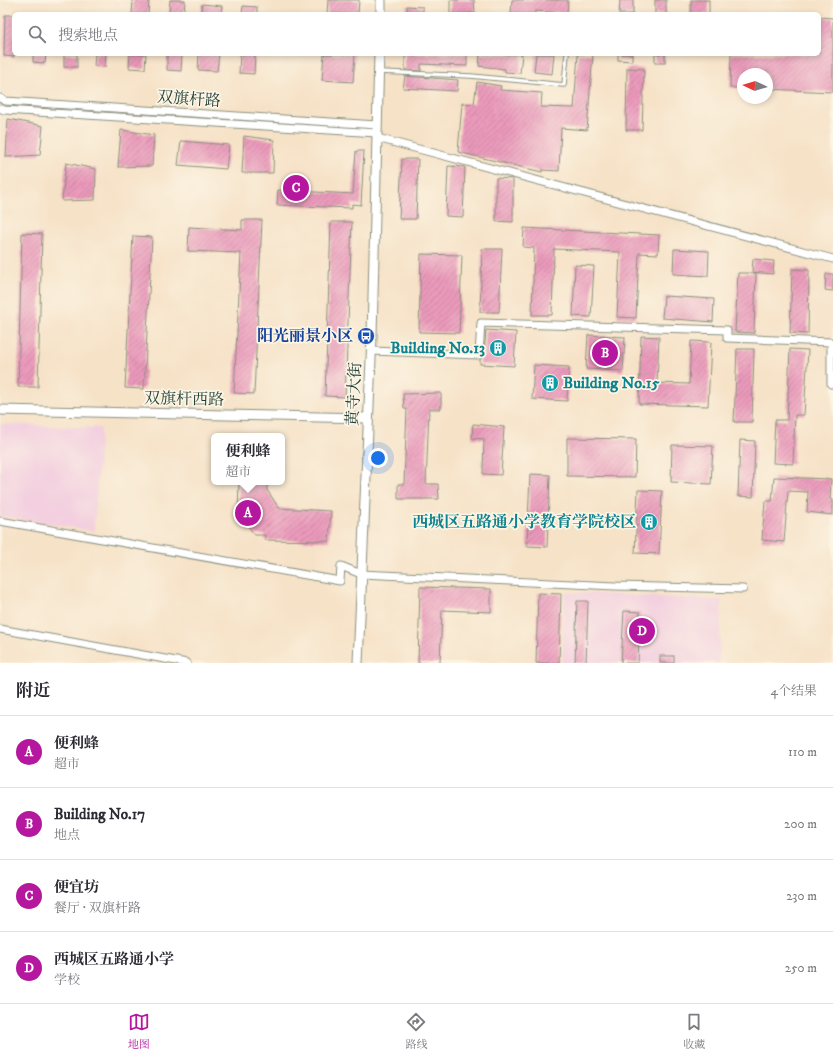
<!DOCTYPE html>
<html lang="zh">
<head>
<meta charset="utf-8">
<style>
	body { margin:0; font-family:"IM FELL DW Pica","Noto Serif SC",serif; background:#f2f2f3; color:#2b2b33 }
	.compass { position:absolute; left:737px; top:68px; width:36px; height:36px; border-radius:50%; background:#fff; box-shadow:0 2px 6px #0003; rotate:274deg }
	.you { position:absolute; left:378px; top:458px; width:14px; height:14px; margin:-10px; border:3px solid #fff; border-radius:50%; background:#1a73e8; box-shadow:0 0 0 6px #1a73e833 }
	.badge { display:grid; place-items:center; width:26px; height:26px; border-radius:50%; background:#b5179e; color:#fff; font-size:13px; font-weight:700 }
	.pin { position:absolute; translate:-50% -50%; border:2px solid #fff; box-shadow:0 1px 4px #0006 }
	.popup { position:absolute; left:211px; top:433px; width:74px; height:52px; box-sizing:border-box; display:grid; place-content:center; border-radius:6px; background:#fff; filter:drop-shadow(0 1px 3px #0005); font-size:13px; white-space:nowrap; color:#7c7c81 }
	.popup b { font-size:15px; color:#2b2b33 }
	.popup::after { content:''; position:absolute; left:50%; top:100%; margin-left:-8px; border:8px solid transparent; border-top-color:#fff }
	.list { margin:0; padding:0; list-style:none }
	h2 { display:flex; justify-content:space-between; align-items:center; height:52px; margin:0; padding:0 16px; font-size:17px }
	h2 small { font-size:13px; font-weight:400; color:#7c7c81 }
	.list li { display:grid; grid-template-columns:26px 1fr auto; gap:12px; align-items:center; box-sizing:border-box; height:72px; padding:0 16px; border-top:1px solid #e1e1e2 }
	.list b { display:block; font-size:15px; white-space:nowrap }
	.list p { margin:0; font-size:13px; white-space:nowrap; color:#7c7c81 }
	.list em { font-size:13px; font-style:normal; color:#7c7c81 }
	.icon { flex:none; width:22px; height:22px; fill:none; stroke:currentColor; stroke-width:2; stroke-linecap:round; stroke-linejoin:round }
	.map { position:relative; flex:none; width:833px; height:663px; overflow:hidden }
	.search { position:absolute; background:#fff; box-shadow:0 2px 6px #0003; left:12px; right:12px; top:12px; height:44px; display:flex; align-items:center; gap:10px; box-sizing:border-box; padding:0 14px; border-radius:6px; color:#7c7c81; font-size:15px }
	.sheet { height:340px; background:#fff }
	nav { display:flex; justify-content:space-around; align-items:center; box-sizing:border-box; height:56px; border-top:1px solid #e1e1e2; background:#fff; font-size:11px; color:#7c7c81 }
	nav a { display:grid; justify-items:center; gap:2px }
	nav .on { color:#b5179e }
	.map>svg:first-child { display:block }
	.built { fill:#f3cfdf }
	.building { fill:url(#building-hatch) }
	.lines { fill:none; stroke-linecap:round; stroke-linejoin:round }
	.service-casing { stroke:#8a907e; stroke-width:5.5 }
	.minor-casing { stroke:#8a907e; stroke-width:9 }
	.tertiary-casing { stroke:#8a907e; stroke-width:11 }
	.service { stroke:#fff; stroke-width:3.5 }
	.minor { stroke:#fff; stroke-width:7 }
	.tertiary { stroke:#fff; stroke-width:9 }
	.labels { text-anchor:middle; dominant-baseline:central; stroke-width:3.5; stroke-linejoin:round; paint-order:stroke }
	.street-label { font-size:16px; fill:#1f3d34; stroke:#fcf5e5 }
	.transit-label { font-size:16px; font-weight:bold; fill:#164399; stroke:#fcf5e5; text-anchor:end }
	.culture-label { font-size:16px; font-weight:bold; fill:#0d838f; stroke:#fcf5e5; text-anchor:end }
</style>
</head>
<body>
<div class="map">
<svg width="833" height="663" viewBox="0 0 833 663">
	<defs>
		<pattern id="building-hatch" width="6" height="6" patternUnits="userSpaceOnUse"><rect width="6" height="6" fill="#eb9abb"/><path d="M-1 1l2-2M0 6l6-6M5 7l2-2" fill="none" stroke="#be7f99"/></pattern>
	</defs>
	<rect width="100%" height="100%" fill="#fcf5e5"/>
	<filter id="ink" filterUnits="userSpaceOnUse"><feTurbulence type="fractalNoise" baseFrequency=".025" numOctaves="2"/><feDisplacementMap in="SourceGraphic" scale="8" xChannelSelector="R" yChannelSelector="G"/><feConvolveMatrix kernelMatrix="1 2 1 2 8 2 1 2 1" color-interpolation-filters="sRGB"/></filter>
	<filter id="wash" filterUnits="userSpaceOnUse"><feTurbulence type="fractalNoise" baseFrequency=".012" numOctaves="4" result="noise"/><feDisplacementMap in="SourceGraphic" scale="16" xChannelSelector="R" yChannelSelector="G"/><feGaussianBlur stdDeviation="0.9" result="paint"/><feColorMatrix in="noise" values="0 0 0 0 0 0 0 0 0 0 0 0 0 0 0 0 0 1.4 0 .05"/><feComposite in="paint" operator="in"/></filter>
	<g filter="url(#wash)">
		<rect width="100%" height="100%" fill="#f6e2c7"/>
		<g class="built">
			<path d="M0 424 101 428 94 531 0 516Z"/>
			<path d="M565 592 722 600 719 663H562Z"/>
		</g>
		<g id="blocks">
			<g class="building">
				<path d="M133 0H149L148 14H132Z"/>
				<path d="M170 0H185L184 14H169Z"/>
				<path d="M328 0H359L358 14H327Z"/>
				<path d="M450 0H474L475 13 450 14Z"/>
				<path d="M512 0H568L567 13 535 11V14H511Z"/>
				<path d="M620 0H633V14H619Z"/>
				<rect x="655" y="0" width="11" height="14"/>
				<rect x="691" y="0" width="18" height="14"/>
				<path d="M202 4 222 6 221 14H201Z"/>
				<path d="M243 6 257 7V14H242Z"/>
				<path d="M407 6 423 7V14H407Z"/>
				<path d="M5 15H14V57L4 56Z"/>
				<path d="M819 17 833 18V92L767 89V74H743V88H730L731 54H819Z"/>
				<path d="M33 54H46L45 63 33 62Z"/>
				<rect x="64" y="54" width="13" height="13"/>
				<path d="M95 54H106L105 67 94 66Z"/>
				<path d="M130 54H146L145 69 129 68Z"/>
				<path d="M167 54H182L181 71 167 70Z"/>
				<path d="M199 54H219L217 71 198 70Z"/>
				<path d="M240 54H255L254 74 239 73Z"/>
				<path d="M324 54H355L353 82 322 80Z"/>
				<path d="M405 54H467V66L421 64V71L405 70Z"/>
				<path d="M480 54H522L520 73 505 72V69L479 66Z"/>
				<path d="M536 54H554L552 74 534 72Z"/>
				<path d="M578 54H593L587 130 561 128 559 171 542 170V172L458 152 462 103 474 104 477 82 501 86 500 90 542 93 541 107 574 108Z"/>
				<path d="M618 54H632V61L618 60Z"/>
				<rect x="655" y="54" width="10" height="9"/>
				<path d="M627 68 644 69 642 130H626Z"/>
				<path d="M405 76 458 80 457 91 403 88Z"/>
				<path d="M8 119 43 126 40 155 6 157Z"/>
				<path d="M121 130 154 135 152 166 118 167Z"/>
				<path d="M244 136 274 140 273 173H242Z"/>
				<path d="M181 141 229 145 226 169 178 165Z"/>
				<path d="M356 151H364L361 205 352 204V208L277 205 278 190 353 194Z"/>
				<path d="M402 159H418L416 219H399Z"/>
				<path d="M66 163 96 169 95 200 62 201Z"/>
				<path d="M448 166 465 167 463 217 446 216Z"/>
				<path d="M496 178 513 179V222L496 221Z"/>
				<path d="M242 220H262L254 394 234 393 241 253 188 251 189 227 242 230Z"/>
				<path d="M331 222H352L345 397 325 396Z"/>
				<path d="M524 228 659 235 658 254 639 253 636 318 617 317 620 252 554 249 552 315H532L534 248 523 247Z"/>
				<path d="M22 233 42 234 38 387H18Z"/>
				<path d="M133 236 152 237 144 389 125 388Z"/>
				<path d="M482 249H502L499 312H480Z"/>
				<path d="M674 249 709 251 708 276 673 274Z"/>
				<path d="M421 254 462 255 459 333 419 332Z"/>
				<path d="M753 259 774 261 773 274 752 272Z"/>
				<path d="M575 265 594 266 591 317 573 316Z"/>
				<path d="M792 269 809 270 808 334 790 333Z"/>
				<path d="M738 273H756L754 333 735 332Z"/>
				<path d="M826 274H833V291L825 290Z"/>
				<path d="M664 296 714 299 713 322 662 318Z"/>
				<path d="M486 330 516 332 514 366 480 364V360L484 355Z"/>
				<path d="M588 335 625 337 623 371 586 369Z"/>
				<path d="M641 336 659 337 657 383 689 384 691 341 711 342 708 406 639 404Z"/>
				<path d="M737 349H754L752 422H734Z"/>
				<path d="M790 349 808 350 804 415H795L793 464 773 463 775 420H787Z"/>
				<path d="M534 365 569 367 567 401 532 399Z"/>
				<path d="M441 393V409H429L426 484H438L439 499H398V484H404L407 409H404L403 394Z"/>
				<path d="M473 424 504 427 501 475 483 474 484 439 472 438Z"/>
				<path d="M567 438 636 439 635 477 567 476Z"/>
				<path d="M740 440 755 441 753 497 738 496Z"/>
				<path d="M672 445 713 446 711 484 671 482Z"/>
				<path d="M530 474 550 475 547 547 527 546Z"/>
				<path d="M774 477 831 479 830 499 833 500V515L807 512 808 492 788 491 784 542 762 540 765 501H772Z"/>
				<path d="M239 482H267V490L279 508 331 511 329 541 265 540V535H255L242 519 247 514 238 512Z"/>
				<path d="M638 490 662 491 659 554 635 553Z"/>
				<path d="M420 587 491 589V612L442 610 440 663H418Z"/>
				<path d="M538 593 561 594 559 663H536Z"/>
				<path d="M577 601H588L586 663H575Z"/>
				<path d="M624 611 640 612 638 663H621Z"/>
				<rect x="660" y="656" width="14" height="7"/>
			</g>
		</g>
	</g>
	<g filter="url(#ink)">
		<use href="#blocks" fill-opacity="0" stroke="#8a907e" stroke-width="1"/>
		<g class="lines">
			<g class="service-casing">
				<path id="service" d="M380 72 471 76 564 85 567 54"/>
			</g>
			<g class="minor-casing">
				<g id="minor">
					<path d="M0 98 5 101 377 125"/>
					<path d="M0 108 4 110 377 133"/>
					<path d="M377 138 833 259"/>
					<path d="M371 351 479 355 481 323 727 330V338L831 342V384H833"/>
					<path d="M0 521 340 581 341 566 361 574 615 586 743 589"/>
					<path d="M0 629 187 663"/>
				</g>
			</g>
			<g class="tertiary-casing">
				<g id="tertiary">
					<path d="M381 14V0"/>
					<path d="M0 410 368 418"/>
					<path d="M358 663 372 336 379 54"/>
				</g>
			</g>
			<use href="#service" class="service"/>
			<use href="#minor" class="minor"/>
			<use href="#tertiary" class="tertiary"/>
		</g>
	</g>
	<defs>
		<g id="bus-disc" transform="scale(0.9)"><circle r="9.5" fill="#1a4fb4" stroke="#fcf5e5"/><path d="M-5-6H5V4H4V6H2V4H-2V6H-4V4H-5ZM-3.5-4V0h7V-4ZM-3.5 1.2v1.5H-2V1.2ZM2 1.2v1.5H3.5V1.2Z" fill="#fff"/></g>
		<g id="building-disc" transform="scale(0.9)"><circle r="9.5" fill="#0f9aa8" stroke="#fcf5e5"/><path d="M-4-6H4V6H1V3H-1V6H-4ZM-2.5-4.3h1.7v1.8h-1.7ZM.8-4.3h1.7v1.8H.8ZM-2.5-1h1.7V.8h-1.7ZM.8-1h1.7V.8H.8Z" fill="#fff"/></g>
	</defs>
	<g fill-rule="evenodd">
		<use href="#bus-disc" x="366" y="336"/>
		<use href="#building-disc" x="498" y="348"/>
		<use href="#building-disc" x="550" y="383"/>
		<use href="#building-disc" x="649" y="522"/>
	</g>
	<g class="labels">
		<g class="street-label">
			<text transform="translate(189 99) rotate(4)">双旗杆路</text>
			<text transform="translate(354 394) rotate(-87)">黄寺大街</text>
			<text transform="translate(184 399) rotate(1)">双旗杆西路</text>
		</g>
		<g class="transit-label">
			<text x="353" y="336">阳光丽景小区</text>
		</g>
		<g class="culture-label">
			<text x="485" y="348">Building No.13</text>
			<text x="563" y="383" text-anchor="start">Building No.15</text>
			<text x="636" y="522">西城区五路通小学教育学院校区</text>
		</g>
	</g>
</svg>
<svg class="compass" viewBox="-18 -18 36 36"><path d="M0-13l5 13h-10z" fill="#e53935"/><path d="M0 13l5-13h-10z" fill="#7c7c81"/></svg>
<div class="you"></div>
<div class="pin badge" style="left:248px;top:513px">A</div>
<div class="popup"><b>便利蜂</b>超市</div>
<div class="pin badge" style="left:605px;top:353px">B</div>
<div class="pin badge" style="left:296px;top:188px">C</div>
<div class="pin badge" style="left:642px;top:631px">D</div>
<div class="search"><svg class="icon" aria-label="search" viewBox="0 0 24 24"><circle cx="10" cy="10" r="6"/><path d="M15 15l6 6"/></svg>搜索地点</div>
</div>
<section class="sheet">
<h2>附近<small>4个结果</small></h2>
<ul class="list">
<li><span class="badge">A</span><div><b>便利蜂</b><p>超市</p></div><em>110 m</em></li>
<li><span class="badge">B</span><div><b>Building No.17</b><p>地点</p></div><em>200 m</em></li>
<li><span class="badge">C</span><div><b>便宜坊</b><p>餐厅 · 双旗杆路</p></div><em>230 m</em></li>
<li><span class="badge">D</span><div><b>西城区五路通小学</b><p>学校</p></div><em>250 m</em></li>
</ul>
</section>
<nav>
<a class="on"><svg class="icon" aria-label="map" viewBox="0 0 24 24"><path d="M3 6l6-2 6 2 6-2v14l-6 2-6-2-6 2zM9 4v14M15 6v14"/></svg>地图</a>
<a><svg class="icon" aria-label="directions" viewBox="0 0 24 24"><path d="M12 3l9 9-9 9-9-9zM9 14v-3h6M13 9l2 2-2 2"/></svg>路线</a>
<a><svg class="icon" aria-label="saved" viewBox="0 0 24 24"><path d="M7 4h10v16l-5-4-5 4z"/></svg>收藏</a>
</nav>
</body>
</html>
